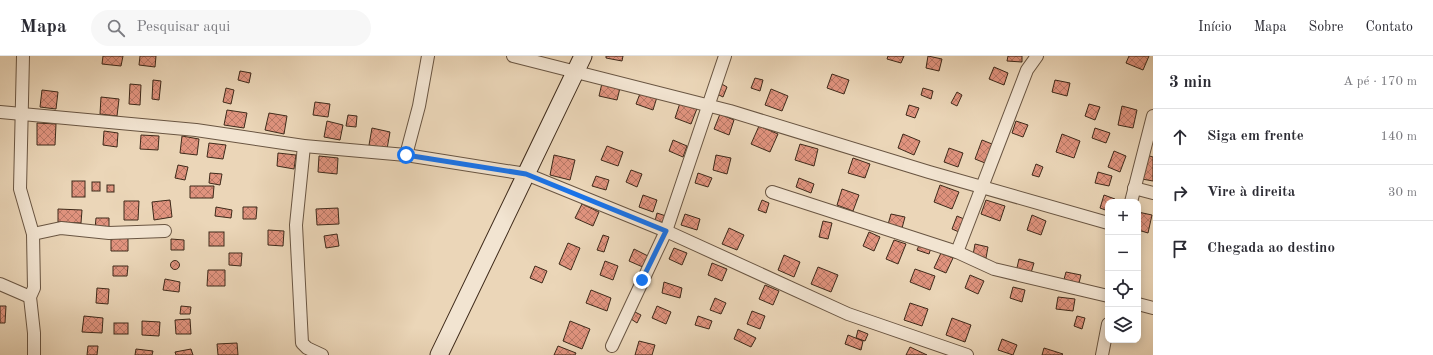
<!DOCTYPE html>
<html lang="pt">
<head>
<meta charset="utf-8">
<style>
	body { margin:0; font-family:"Old Standard TT",serif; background:#f7f7f7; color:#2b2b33 }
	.controls { position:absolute; right:12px; bottom:12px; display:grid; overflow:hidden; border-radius:8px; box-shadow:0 2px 10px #0003 }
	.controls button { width:36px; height:36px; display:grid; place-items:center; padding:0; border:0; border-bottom:1px solid #e1e1e2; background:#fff; color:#2b2b33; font:20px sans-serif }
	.stop { position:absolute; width:12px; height:12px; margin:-9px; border:3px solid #1a73e8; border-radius:50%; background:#fff }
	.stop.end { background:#1a73e8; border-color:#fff; box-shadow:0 1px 4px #0008 }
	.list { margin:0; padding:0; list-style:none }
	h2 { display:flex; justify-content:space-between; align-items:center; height:52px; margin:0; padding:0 16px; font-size:17px }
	h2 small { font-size:13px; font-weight:400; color:#7c7c81 }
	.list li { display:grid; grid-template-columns:26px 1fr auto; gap:12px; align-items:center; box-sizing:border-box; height:56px; padding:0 16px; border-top:1px solid #e1e1e2 }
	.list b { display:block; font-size:15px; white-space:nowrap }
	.list em { font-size:13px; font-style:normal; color:#7c7c81 }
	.icon { flex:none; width:22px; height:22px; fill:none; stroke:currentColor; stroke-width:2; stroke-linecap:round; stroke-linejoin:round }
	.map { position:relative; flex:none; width:1153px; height:299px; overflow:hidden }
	header { display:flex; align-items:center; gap:24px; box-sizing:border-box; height:56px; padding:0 20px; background:#fff; border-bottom:1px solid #e1e1e2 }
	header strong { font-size:19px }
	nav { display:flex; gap:22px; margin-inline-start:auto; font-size:14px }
	.search { width:280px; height:36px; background:#f7f7f7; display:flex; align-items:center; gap:10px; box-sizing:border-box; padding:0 14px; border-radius:22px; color:#7c7c81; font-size:15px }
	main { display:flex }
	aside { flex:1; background:#fff }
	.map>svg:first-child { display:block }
	.building { fill:url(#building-cross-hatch); stroke:#3e2a1a }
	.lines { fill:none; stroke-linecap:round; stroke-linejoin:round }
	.street-casing { stroke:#695542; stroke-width:14 }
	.secondary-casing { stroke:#3e2a1a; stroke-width:19 }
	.street { stroke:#f2e4d1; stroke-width:12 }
	.secondary { stroke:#f2e4d1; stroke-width:17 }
	.route { stroke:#1a73e8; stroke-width:5 }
</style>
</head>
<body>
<header>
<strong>Mapa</strong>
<div class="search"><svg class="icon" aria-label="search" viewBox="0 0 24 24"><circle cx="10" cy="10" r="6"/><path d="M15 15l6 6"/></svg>Pesquisar aqui</div>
<nav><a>Início</a><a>Mapa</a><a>Sobre</a><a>Contato</a></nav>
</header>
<main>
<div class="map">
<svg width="1153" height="299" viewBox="0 0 1153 299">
	<defs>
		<pattern id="building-cross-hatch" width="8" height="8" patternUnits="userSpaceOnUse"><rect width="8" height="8" fill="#e0937e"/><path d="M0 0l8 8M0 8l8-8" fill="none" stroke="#b77866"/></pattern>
	</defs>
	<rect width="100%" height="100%" fill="#ebd6b8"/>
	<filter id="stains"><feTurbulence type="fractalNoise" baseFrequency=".005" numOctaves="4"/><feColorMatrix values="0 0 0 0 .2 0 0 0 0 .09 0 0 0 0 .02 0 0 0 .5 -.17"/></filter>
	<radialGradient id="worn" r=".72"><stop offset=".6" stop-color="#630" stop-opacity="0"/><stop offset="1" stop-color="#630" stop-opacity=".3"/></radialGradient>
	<g class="building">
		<path d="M103 0H123L121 10 102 8Z"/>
		<path d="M140 0H156L155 11 139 9Z"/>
		<path d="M606 0H623L622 5 606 2Z"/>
		<path d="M888 0H904L901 7 887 3Z"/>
		<path d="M928 0 942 3 939 15 926 12Z"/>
		<path d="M1008 0H1022V6L1007 5Z"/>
		<path d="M1129 0H1149L1143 14 1126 7Z"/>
		<path d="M994 11 1008 17 1004 29 989 23Z"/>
		<path d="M240 15 251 17 249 27 238 24Z"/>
		<path d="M832 18 849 24 844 38 827 32Z"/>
		<path d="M755 22 763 24 760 35 751 32Z"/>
		<path d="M603 23 621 28 617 44 599 40Z"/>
		<path d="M153 24 161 25 159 44 152 43Z"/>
		<path d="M1055 24 1070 27 1067 40 1052 36Z"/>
		<path d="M720 27 727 31 723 41 715 37Z"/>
		<path d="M130 28 141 29 140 49 129 48Z"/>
		<path d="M226 32 234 34 231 48 223 46Z"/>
		<path d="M923 32 933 35 931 43 921 39Z"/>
		<path d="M771 33 788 40 782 55 765 49Z"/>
		<path d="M42 34 58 36 56 53 40 51Z"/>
		<path d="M641 35 657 41 653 54 636 48Z"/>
		<path d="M957 36 962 39 957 50 951 47Z"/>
		<path d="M101 41 119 43 117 60 100 58Z"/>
		<path d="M681 44 698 50 691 68 675 62Z"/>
		<path d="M315 46 330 48 328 61 313 59Z"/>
		<path d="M1089 48 1100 51 1095 64 1085 60Z"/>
		<path d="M909 49 919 52 915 62 906 59Z"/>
		<path d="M1122 50 1137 54 1133 72 1118 69Z"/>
		<path d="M227 54 247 57 244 72 224 69Z"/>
		<path d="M269 57 287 60 284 78 265 74Z"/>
		<path d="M720 58 734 64 729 79 714 73Z"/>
		<path d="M348 59 357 60 356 71 346 70Z"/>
		<path d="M327 65 343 69 340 84 324 81Z"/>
		<path d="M1016 65 1028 69 1023 81 1012 77Z"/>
		<path d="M37 67 56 68 55 89H37Z"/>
		<path d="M759 70 778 78 770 96 751 88Z"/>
		<path d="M372 72 390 76 387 93 369 89Z"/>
		<path d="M1095 72 1110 77 1106 87 1092 82Z"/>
		<path d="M104 75 118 77 117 91 103 89Z"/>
		<path d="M903 78 920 85 914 99 898 92Z"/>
		<path d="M1062 78 1080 85 1074 102 1056 96Z"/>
		<path d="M141 79 159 80 158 94 140 93Z"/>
		<path d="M182 80 199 83 197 99 180 97Z"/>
		<path d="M673 84 687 90 683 101 669 95Z"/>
		<path d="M982 84 992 88 985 107 975 103Z"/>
		<path d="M209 87 226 89 223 103 207 101Z"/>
		<path d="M800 88 818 93 814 110 795 104Z"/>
		<path d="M607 90 623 96 618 110 601 104Z"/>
		<path d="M949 92 963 97 958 111 944 106Z"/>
		<path d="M1114 95 1126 100 1120 116 1108 111Z"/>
		<path d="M278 97 296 99 294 113 277 110Z"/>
		<path d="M554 99 575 104 570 124 550 119Z"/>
		<path d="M716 99 731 102 727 118 713 114Z"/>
		<path d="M1146 99 1153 101V125L1142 123Z"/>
		<path d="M319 100 338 102 337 118 318 116Z"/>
		<path d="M853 102 870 108 865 122 848 117Z"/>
		<path d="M1036 108 1043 111 1039 121 1032 119Z"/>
		<path d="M178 109 188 111 185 124 175 122Z"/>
		<path d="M631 114 642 118 637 131 626 126Z"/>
		<path d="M1098 116 1112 120 1109 130 1095 127Z"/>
		<path d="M210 117 222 118 220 129 209 127Z"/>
		<path d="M698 117 712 122 708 131 695 127Z"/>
		<path d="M596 120 609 124 606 134 592 130Z"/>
		<path d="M799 122 814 128 811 137 796 131Z"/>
		<rect x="72" y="125" width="13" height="16"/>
		<rect x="92" y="126" width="8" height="9"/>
		<rect x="107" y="129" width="7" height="7"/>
		<path d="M940 129 959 136 952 153 934 146Z"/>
		<path d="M190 130H214L213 142H190Z"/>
		<path d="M842 133 859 139 853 155 837 149Z"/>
		<path d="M643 139 657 144 653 156 639 151Z"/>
		<path d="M1104 139 1115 143 1114 146H1108V155L1100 152Z"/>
		<path d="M170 144 172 161 154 164 152 146Z"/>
		<path d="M762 144 769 147 766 157 758 154Z"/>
		<path d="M986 144 1005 150 1000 165 981 158Z"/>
		<path d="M124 145H139L138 164H124Z"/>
		<path d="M582 148 599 156 593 170 575 162Z"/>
		<path d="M216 151 232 154 231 162 215 160Z"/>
		<path d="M243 151H257L256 163H243Z"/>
		<path d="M338 152 339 168 317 169 316 153Z"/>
		<path d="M58 153 82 154 81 167 58 166Z"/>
		<path d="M1138 156 1152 159 1148 177 1138 174Z"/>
		<path d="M657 157 666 160 664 167 655 165Z"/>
		<path d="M685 158 700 163 697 174 681 169Z"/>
		<path d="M891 158 905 161 901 176 887 172Z"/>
		<path d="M1032 159 1046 165 1041 179 1027 174Z"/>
		<path d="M957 160 964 163 959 176 952 173Z"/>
		<path d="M96 162H109V174L95 173Z"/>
		<path d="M823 165 832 167 828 183 819 181Z"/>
		<path d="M729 172 744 179 737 194 722 188Z"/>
		<path d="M268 174 284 175 283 190 268 189Z"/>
		<rect x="209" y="176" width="15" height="14"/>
		<path d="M869 176 880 181 874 195 863 190Z"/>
		<path d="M337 178 339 190 326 192 324 180Z"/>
		<path d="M603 179 609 181 604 196 597 194Z"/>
		<path d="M111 180 128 181V195H111Z"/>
		<path d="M171 183 184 184V194H171Z"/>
		<path d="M894 184 906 188 898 208 886 203Z"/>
		<path d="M921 185 932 189 929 198 917 194Z"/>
		<path d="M568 187 580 192 571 214 559 208Z"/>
		<path d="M975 188 988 191 986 202 973 199Z"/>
		<path d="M674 192 687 197 682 209 669 203Z"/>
		<path d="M634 193 650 201 645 212 629 205Z"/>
		<path d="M229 197H242L241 210 229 209Z"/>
		<path d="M941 197 953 202 946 217 934 212Z"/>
		<path d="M784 199 800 206 794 221 778 214Z"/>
		<path d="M1019 203 1034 207 1030 220 1016 216Z"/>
		<circle cx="175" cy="209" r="4.5"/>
		<path d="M605 205 618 210 613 224 600 219Z"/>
		<path d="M712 207 727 213 722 225 708 219Z"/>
		<path d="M113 210H128L127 220H113Z"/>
		<path d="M535 210 547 215 542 227 530 222Z"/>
		<path d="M818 211 838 219 831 236 811 228Z"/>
		<path d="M915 213 935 220 930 234 910 226Z"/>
		<path d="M208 214H225V230H207Z"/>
		<path d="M1066 216 1081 219 1078 231 1063 227Z"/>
		<path d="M970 219 984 225 978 238 965 232Z"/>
		<path d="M165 223 180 226 179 236 163 234Z"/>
		<path d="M664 226 682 232 680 242 662 237Z"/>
		<path d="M765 229 779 235 773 249 759 243Z"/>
		<path d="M1013 231 1025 234 1022 246 1010 242Z"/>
		<path d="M97 232 109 233 108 248 96 247Z"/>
		<path d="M591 234 611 242 607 255 586 247Z"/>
		<path d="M1058 241 1075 243 1073 255 1056 253Z"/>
		<path d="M715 242 726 247 721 258 710 254Z"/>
		<path d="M910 247 928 253 922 270 904 264Z"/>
		<path d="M0 250H6L5 267H0Z"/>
		<path d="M181 250 191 251 190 258H180Z"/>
		<path d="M657 250 671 256 666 268 652 262Z"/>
		<path d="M752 255 765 260 760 273 747 268Z"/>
		<path d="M635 256 641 259 637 267 631 263Z"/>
		<path d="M84 260 103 262 102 277 82 276Z"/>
		<path d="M698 260 712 265 709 273 695 269Z"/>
		<path d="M1077 260 1085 262 1082 273 1074 270Z"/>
		<path d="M952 262 971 269 965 286 946 279Z"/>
		<path d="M190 263 191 278H176L175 264Z"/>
		<path d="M142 265 160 266 159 280 142 279Z"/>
		<path d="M570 265 590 273 582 293 563 285Z"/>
		<rect x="114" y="267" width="14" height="11"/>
		<path d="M738 273 756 282 751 291 734 283Z"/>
		<path d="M858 274 868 278 865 285 856 282Z"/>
		<path d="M848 279 863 285 861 294 845 288Z"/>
		<path d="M1002 283 1017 289 1013 299 998 294Z"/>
		<path d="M639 285 655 289 652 299H635Z"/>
		<path d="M237 287 238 299H218L217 288Z"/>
		<path d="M88 290H98L97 299H87Z"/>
		<path d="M558 290 576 297 575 299H554Z"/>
		<path d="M910 291 927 299H906Z"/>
		<path d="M1044 292 1063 298 1062 299H1042Z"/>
		<path d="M136 293 153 295 152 299H135Z"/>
		<path d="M191 293 193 299H176L175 296Z"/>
	</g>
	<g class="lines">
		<g class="street-casing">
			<g id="street">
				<path d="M23 0 20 133 33 178 34 232 30 241 34 277V299"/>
				<path d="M513 0 730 55 929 116 1108 167"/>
				<path d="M0 56 196 74 304 90 406 99 526 118 666 175 848 258 967 299"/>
				<path d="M304 90 296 169 302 287 307 292 322 299"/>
				<path d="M406 99 419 50 428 0"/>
				<path d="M1134 132 1153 137"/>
				<path d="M772 136 957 196 994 213 1108 240"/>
				<path d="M1131 146 1153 60"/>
				<path d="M33 178 61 172 109 177 165 175"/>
				<path d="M957 196 1027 14 1037 0"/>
				<path d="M0 228 30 241"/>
				<path d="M1138 248 1153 252"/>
				<path d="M612 290 666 175 725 0"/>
				<path d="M1102 299 1108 268"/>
			</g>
		</g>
		<g class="secondary-casing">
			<path id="secondary" d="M439 299 583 0"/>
		</g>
		<use href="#street" class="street"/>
		<use href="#secondary" class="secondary"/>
	</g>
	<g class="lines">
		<path class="route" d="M406 99 526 118 666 175 642 224"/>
	</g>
	<rect width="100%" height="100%" filter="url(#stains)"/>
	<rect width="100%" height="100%" fill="url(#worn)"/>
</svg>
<div class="controls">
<button>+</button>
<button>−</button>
<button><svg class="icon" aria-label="locate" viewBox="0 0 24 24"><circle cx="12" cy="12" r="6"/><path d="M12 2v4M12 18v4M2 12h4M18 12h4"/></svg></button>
<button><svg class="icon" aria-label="layers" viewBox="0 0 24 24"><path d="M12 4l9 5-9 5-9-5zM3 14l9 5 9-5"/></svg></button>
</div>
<div class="stop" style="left:406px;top:99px"></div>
<div class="stop end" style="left:642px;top:224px"></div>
</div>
<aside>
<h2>3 min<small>A pé · 170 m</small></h2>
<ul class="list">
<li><svg class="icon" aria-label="ahead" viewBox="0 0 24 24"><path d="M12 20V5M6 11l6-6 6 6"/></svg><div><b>Siga em frente</b></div><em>140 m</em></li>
<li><svg class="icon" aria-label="right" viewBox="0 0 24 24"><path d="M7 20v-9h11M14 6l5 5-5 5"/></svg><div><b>Vire à direita</b></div><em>30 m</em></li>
<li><svg class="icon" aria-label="arrive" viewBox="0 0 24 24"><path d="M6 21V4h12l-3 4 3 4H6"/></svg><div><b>Chegada ao destino</b></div></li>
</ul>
</aside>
</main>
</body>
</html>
